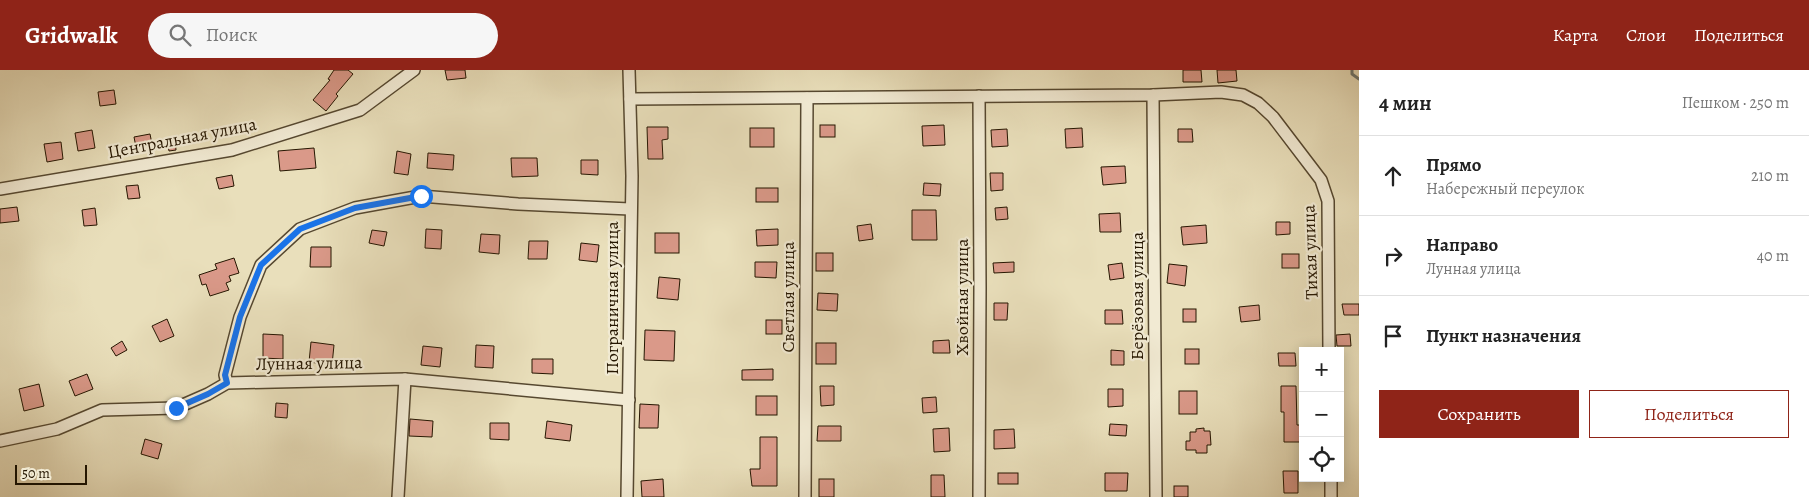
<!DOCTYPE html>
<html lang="ru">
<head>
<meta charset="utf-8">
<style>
	body { margin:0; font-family:Alegreya,serif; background:#f6f6f6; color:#222 }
	.controls { position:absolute; right:15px; bottom:15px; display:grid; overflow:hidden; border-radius:0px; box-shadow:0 2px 12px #0003 }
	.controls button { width:45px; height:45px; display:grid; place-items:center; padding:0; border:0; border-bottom:1px solid #e0e0e0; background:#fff; color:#222; font:25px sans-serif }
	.scale { position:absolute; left:15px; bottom:12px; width:72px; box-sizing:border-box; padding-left:5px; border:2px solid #251601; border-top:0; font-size:14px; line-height:18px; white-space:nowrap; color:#251601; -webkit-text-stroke:4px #f1ead3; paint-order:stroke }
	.stop { position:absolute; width:15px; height:15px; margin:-11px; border:4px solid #1a73e8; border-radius:50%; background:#fff }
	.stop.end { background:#1a73e8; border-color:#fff; box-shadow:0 1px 5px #0008 }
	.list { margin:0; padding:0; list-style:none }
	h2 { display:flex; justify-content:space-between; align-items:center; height:65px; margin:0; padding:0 20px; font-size:21px }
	h2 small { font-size:16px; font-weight:400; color:#767676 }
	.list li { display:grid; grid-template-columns:32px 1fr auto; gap:15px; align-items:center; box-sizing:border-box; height:80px; padding:0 20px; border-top:1px solid #e0e0e0 }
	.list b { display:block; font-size:19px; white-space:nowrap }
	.list p { margin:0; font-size:16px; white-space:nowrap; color:#767676 }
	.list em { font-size:16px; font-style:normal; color:#767676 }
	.actions { display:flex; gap:10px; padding:15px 20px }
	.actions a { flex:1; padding:11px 0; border:1px solid #8f2418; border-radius:0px; text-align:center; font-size:18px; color:#8f2418 }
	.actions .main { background:#8f2418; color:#fff }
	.icon { flex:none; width:28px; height:28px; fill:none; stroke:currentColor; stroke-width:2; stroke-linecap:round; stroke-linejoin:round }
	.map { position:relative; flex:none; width:1359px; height:427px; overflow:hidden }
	header { display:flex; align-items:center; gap:30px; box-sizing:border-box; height:70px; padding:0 25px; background:#8f2418; color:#fff }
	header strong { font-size:24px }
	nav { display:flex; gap:28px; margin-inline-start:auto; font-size:18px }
	.search { width:350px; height:45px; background:#f6f6f6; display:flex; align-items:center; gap:12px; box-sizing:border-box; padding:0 18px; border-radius:28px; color:#767676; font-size:19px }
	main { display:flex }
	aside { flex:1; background:#fff }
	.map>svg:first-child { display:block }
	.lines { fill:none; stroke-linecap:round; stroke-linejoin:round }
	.stream { stroke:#6e7871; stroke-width:3 }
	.building { fill:#da9989; stroke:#251601 }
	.minor-casing { stroke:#564830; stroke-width:14 }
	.minor { stroke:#f1ead3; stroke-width:11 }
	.route { stroke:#1a73e8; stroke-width:6 }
	.labels { text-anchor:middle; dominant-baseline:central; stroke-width:4.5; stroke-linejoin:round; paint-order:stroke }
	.street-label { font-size:18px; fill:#251601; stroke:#f1ead3 }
</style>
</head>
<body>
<header>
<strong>Gridwalk</strong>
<div class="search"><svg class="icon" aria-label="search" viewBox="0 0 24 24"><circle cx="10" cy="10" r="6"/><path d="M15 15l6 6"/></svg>Поиск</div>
<nav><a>Карта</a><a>Слои</a><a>Поделиться</a></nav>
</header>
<main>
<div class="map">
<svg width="1359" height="427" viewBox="0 0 1359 427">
	<rect width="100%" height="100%" fill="#e9dfbb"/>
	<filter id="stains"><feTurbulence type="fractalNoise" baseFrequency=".004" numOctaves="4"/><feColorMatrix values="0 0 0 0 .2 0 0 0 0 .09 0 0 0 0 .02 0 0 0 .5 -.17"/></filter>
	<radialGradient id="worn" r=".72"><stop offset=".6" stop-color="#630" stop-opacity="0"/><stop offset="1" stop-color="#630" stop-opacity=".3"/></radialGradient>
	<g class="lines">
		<path class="stream" d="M1352 0V4L1359 9"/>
	</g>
	<g class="building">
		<path d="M334 0H348L353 4 336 24 338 26 326 41 313 30 330 10 328 9Z"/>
		<path d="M445 0H465L466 8 447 10Z"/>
		<path d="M1183 0H1201L1202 12H1183Z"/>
		<path d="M1217 0H1236L1237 11 1218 13Z"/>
		<path d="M114 20 116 34 100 36 98 22Z"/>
		<rect x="820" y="55" width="15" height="12"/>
		<path d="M944 55 945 75 923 76 922 56Z"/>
		<path d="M647 57H668V69L662 70 663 89H648Z"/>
		<rect x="750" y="58" width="24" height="19"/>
		<path d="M1082 58 1083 77 1066 78 1065 59Z"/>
		<path d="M1007 59 1008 76 992 77 991 60Z"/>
		<path d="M1178 59H1192L1193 72H1178Z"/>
		<path d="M92 60 95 78 78 81 75 63Z"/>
		<path d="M150 64 152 74 136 77 134 67Z"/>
		<path d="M175 69 176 80 169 81 167 70Z"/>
		<path d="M61 72 63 89 47 92 44 74Z"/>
		<path d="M314 78 316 98 280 101 278 81Z"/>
		<path d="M397 81 411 84 408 105 394 103Z"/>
		<path d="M428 83 454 85 453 100 427 98Z"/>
		<path d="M511 88H537L538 106 512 107Z"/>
		<path d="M581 90H598V105L581 104Z"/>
		<path d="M1125 96 1126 113 1103 115 1101 97Z"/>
		<path d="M990 103H1003V120L991 121Z"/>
		<path d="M232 105 234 116 219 119 216 108Z"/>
		<path d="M924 113 941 114 940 126 923 125Z"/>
		<path d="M138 115 140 128 128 129 126 116Z"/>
		<rect x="756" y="118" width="22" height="14"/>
		<path d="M17 137 19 151 0 153V139Z"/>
		<path d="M1007 137 1008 149 996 150 995 138Z"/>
		<path d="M95 138 97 155 84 156 82 140Z"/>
		<path d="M912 140H936L937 170H912Z"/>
		<path d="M1120 143 1121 162H1100L1099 144Z"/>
		<path d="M1276 152H1290V164L1276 165Z"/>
		<path d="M871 154 873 169 859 171 857 156Z"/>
		<path d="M1206 155 1207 173 1183 175 1181 157Z"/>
		<path d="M426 159 442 160 441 179 425 178Z"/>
		<path d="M778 159V175L757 176 756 160Z"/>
		<path d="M372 160 387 162 384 176 369 173Z"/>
		<rect x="655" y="163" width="24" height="20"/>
		<path d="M481 164 500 165 499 184 479 182Z"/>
		<path d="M529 171H548L547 189H528Z"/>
		<path d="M581 173 599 175 597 192 579 190Z"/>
		<path d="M311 177H331V197H310Z"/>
		<rect x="816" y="183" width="17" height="18"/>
		<rect x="1282" y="184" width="17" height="14"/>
		<path d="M234 188 239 203 229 206 231 211 226 213 229 220 210 226 206 214 202 215 199 205 217 199 215 194Z"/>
		<path d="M755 192H777L776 208 755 207Z"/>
		<path d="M1014 192V202L994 203 993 193Z"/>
		<path d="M1122 193 1124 208 1110 210 1108 195Z"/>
		<path d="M1169 194 1187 196 1185 216 1167 213Z"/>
		<path d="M659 207 680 209 678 230 657 228Z"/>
		<path d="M818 223 838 224 837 241 817 240Z"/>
		<path d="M994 233H1008L1007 250H994Z"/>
		<path d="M1342 234H1359V245H1344Z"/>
		<path d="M1259 235 1260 250 1241 252 1239 237Z"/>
		<rect x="1183" y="239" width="13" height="13"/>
		<path d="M1105 240H1122L1123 254H1105Z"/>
		<path d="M167 249 174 266 160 272 152 256Z"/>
		<rect x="766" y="250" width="16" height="14"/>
		<path d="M645 260 675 261 674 291 644 290Z"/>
		<path d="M263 264 283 265V289L263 288Z"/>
		<path d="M1350 264 1351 276H1337L1336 265Z"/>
		<path d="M949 270 950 283H933V271Z"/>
		<path d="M122 271 127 280 116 286 111 278Z"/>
		<path d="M311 272 334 275 332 295 309 292Z"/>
		<rect x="816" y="273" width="20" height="21"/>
		<path d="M476 275 494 276 493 298 475 297Z"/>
		<path d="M423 276 442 278 440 297 421 295Z"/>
		<rect x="1185" y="279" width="14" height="15"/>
		<path d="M1111 280 1124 281V295H1111Z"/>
		<path d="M1278 283H1295L1296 296H1279Z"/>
		<path d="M532 289H553V304L532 303Z"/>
		<path d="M773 299V310H742V300Z"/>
		<path d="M87 304 93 319 75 326 69 311Z"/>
		<path d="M39 314 44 336 24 341 19 319Z"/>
		<path d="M820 316H834V335L821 336Z"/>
		<path d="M1281 316H1296L1297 355H1300V372H1284V342H1281Z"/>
		<path d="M1108 319H1123V336L1108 337Z"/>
		<rect x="1179" y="321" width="18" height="23"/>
		<rect x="756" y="326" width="21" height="19"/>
		<path d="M936 327 937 342 923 343 922 328Z"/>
		<path d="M276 333 288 334 287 348 275 347Z"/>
		<path d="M640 334 659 335 658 358H639Z"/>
		<path d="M410 349 433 351 432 367 409 366Z"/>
		<path d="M547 351 572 355 570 371 545 368Z"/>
		<path d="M490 353H509V370L490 369Z"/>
		<path d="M1110 354 1127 355 1126 366 1109 365Z"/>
		<path d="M818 356H841V371H817Z"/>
		<path d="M949 358 950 381 934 382 933 359Z"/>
		<path d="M1204 358V361H1210L1211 375H1207V383H1196V380H1186V371H1190V362H1196V359Z"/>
		<path d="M1014 359 1015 378 994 379V360Z"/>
		<path d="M760 367H777V416H752L750 399H760Z"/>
		<path d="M145 369 162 374 158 389 141 384Z"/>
		<path d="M1283 401H1298V423H1284Z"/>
		<rect x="998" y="403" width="20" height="11"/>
		<path d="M1105 403H1128L1127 421H1105Z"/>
		<path d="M931 405H944L945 427H931Z"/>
		<path d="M663 409 664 427H642L641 411Z"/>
		<rect x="819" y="409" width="15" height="18"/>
		<rect x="1174" y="416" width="14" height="11"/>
	</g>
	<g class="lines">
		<g class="minor-casing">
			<g id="minor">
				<path d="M1153 25 1156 427"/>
				<path d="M979 26 980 218 979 427"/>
				<path d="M630 29 1153 25 1221 22 1243 25 1258 33 1273 47 1321 110 1328 131 1329 281"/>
				<path d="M0 119 232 80 360 40 414 0"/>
				<path d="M227 313 225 305 240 247 261 195 300 159 355 138 421 126 518 134 630 139"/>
				<path d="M0 371 57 359 102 340 176 338 208 324 227 313 405 309 629 330"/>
				<path d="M1331 408V427"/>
				<path d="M398 427 405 309"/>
				<path d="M627 427 632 106 629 0"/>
				<path d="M805 427 807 28"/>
			</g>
		</g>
		<use href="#minor" class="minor"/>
	</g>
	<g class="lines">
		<path class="route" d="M176 338 208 324 227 313 225 305 240 247 261 195 300 159 355 138 421 126"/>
	</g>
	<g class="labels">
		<g class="street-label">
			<text transform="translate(182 68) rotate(-11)">Центральная улица</text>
			<text transform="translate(1310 182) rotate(-92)">Тихая улица</text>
			<text transform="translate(1137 226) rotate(-90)">Берёзовая улица</text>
			<text transform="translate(788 227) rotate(-90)">Светлая улица</text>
			<text transform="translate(962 227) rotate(-90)">Хвойная улица</text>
			<text transform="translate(612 228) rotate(-90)">Пограничная улица</text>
			<text transform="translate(309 293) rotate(-1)">Лунная улица</text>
		</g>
	</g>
	<rect width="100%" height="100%" filter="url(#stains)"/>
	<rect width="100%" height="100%" fill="url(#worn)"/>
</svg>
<div class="controls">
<button>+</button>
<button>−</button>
<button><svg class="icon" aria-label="locate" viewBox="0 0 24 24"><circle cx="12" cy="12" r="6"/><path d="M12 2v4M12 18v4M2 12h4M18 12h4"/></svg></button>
</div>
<div class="scale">50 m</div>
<div class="stop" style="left:421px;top:126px"></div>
<div class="stop end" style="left:176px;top:338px"></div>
</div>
<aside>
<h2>4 мин<small>Пешком · 250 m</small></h2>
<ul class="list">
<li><svg class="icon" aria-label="ahead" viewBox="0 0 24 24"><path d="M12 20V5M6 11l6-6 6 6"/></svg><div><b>Прямо</b><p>Набережный переулок</p></div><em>210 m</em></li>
<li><svg class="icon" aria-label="right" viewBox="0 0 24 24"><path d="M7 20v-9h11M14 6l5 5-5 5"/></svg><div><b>Направо</b><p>Лунная улица</p></div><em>40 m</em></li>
<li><svg class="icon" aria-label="arrive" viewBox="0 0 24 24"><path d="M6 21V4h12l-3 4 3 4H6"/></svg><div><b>Пункт назначения</b></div></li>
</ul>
<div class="actions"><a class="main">Сохранить</a><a>Поделиться</a></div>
</aside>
</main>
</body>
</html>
